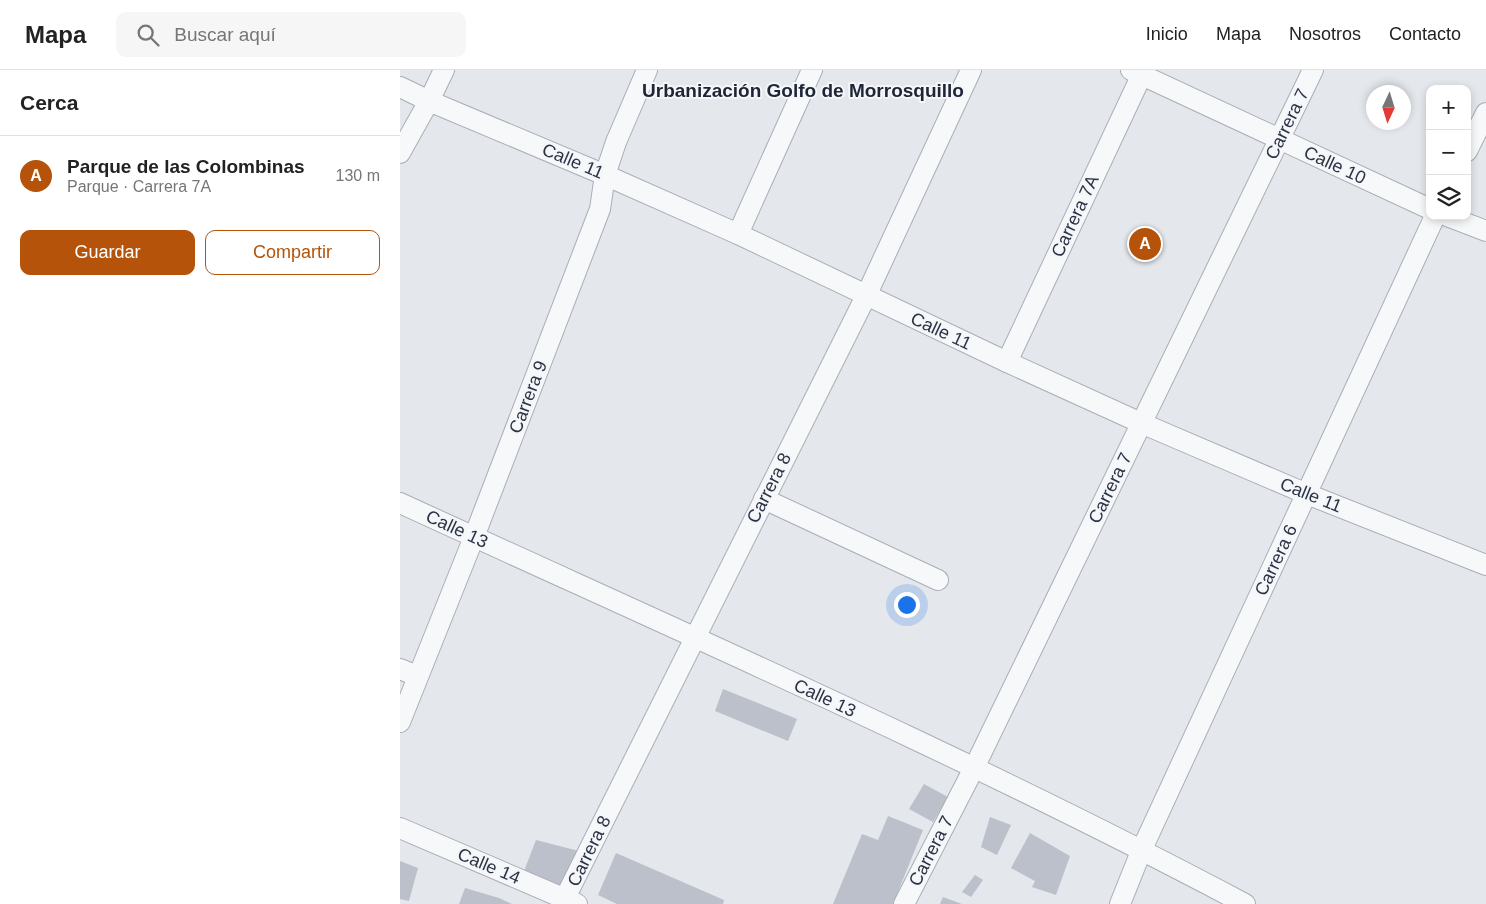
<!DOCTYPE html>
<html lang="es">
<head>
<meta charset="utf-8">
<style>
	body { margin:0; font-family:Arial,sans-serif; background:#f6f6f6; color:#222 }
	.controls { position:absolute; right:15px; top:15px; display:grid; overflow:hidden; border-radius:10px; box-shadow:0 2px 8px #0003 }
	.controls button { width:45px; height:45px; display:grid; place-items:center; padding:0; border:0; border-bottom:1px solid #e0e0e0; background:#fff; color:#222; font:25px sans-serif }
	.compass { position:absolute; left:966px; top:15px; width:45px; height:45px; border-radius:50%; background:#fff; box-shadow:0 2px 8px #0003; rotate:184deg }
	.you { position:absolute; left:506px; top:534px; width:18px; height:18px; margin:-12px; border:4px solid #fff; border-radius:50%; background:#1a73e8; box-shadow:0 0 0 8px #1a73e833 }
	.badge { display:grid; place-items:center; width:32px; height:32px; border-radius:50%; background:#b45309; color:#fff; font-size:16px; font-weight:700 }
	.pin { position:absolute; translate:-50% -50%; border:2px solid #fff; box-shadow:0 1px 5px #0006 }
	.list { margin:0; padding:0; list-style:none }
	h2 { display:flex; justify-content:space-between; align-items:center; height:65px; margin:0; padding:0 20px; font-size:21px }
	h2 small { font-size:16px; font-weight:400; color:#767676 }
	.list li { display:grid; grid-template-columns:32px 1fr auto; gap:15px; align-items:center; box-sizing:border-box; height:80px; padding:0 20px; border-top:1px solid #e0e0e0 }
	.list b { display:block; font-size:19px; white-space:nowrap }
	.list p { margin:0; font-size:16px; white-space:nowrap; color:#767676 }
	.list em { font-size:16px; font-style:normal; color:#767676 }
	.actions { display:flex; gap:10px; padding:15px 20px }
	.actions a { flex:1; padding:11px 0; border:1px solid #b45309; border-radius:10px; text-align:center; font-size:18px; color:#b45309 }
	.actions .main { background:#b45309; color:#fff }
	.icon { flex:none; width:28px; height:28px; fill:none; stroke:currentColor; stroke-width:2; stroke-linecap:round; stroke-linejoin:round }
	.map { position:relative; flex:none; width:1086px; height:834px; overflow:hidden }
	header { display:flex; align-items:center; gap:30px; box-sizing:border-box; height:70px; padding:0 25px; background:#fff; border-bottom:1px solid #e0e0e0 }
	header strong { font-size:24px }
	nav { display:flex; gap:28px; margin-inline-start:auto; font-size:18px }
	.search { width:350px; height:45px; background:#f6f6f6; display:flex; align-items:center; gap:12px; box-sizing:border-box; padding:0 18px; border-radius:10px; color:#767676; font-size:19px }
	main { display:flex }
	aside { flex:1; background:#fff }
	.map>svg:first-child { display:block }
	.building { fill:#bbc0ca }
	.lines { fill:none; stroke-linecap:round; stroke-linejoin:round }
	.street-casing { stroke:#a9aeb7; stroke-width:22 }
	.street { stroke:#f7f8fa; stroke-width:20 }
	.labels { text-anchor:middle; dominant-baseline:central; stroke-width:4; stroke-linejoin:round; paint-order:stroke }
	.street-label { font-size:18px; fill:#2b3445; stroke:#f4f6f9 }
	.neighbourhood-label { font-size:19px; font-weight:bold; fill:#1d2536; stroke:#f4f6f9 }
</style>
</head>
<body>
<header>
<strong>Mapa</strong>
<div class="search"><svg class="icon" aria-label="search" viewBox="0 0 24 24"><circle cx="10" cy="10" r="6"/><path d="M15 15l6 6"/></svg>Buscar aquí</div>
<nav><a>Inicio</a><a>Mapa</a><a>Nosotros</a><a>Contacto</a></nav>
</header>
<main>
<aside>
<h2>Cerca<small></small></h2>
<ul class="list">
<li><span class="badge">A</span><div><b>Parque de las Colombinas</b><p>Parque · Carrera 7A</p></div><em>130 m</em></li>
</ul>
<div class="actions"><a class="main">Guardar</a><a>Compartir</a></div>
</aside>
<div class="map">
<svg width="1086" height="834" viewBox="0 0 1086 834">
	<rect width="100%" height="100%" fill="#e4e7ec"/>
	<g class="building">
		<path d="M323 619 397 649 388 671 315 641Z"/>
		<path d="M524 714 548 727 533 752 509 739Z"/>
		<path d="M488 746 523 760 493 834H433L462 764 478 770Z"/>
		<path d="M590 747 611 755 597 785 581 777Z"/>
		<path d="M630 763 670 786 656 825 632 817 635 811 611 798Z"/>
		<path d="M136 770 179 781 164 823 121 809Z"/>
		<path d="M216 783 324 830 323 834H217L198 825Z"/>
		<path d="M0 791 18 798 9 831 0 829Z"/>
		<path d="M575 805 583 810 571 827 562 822Z"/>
		<path d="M65 818 99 828 112 834H59Z"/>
		<path d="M543 827 562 834H540Z"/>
	</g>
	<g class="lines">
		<g class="street-casing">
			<g id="street">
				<path d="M731 0 1030 139"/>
				<path d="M0 17 29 31 205 105 338 164 607 292 741 353 907 424 1086 495"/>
				<path d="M1067 81 1086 43"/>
				<path d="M0 83 29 31 44 0"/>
				<path d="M1047 146 1086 161"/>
				<path d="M338 164 412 0"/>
				<path d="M607 292 744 0"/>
				<path d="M364 429 538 510"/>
				<path d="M0 433C283 563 570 688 845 834"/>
				<path d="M0 599 17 606"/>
				<path d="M0 652 74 467 200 139 205 105 216 72 247 0"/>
				<path d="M0 758 177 834"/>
				<path d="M162 834 466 226 571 0"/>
				<path d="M504 834 574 698 913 0"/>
				<path d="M720 834 742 779 1035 146"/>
			</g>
		</g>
		<use href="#street" class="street"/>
	</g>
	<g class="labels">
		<g class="street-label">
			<text transform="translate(887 54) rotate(-64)">Carrera 7</text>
			<text transform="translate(173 91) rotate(23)">Calle 11</text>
			<text transform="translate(935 95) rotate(25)">Calle 10</text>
			<text transform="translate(675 146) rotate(-65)">Carrera 7A</text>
			<text transform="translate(541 261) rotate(25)">Calle 11</text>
			<text transform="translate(128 327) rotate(-69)">Carrera 9</text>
			<text transform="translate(369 418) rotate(-63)">Carrera 8</text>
			<text transform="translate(710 418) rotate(-64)">Carrera 7</text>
			<text transform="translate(911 425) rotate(22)">Calle 11</text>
			<text transform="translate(57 459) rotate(25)">Calle 13</text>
			<text transform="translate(876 490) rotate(-65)">Carrera 6</text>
			<text transform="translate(425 628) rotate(25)">Calle 13</text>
			<text transform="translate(189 781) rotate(-64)">Carrera 8</text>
			<text transform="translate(531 781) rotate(-63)">Carrera 7</text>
			<text transform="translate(89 796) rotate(23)">Calle 14</text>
		</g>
		<g class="neighbourhood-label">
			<text x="403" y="20">Urbanización Golfo de Morrosquillo</text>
		</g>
	</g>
</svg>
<div class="controls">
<button>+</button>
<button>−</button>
<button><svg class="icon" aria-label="layers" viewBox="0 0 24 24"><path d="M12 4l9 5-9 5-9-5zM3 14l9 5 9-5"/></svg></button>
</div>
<svg class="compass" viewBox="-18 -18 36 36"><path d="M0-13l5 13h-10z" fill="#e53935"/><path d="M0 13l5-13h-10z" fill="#767676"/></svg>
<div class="you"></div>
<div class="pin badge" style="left:745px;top:174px">A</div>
</div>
</main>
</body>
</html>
